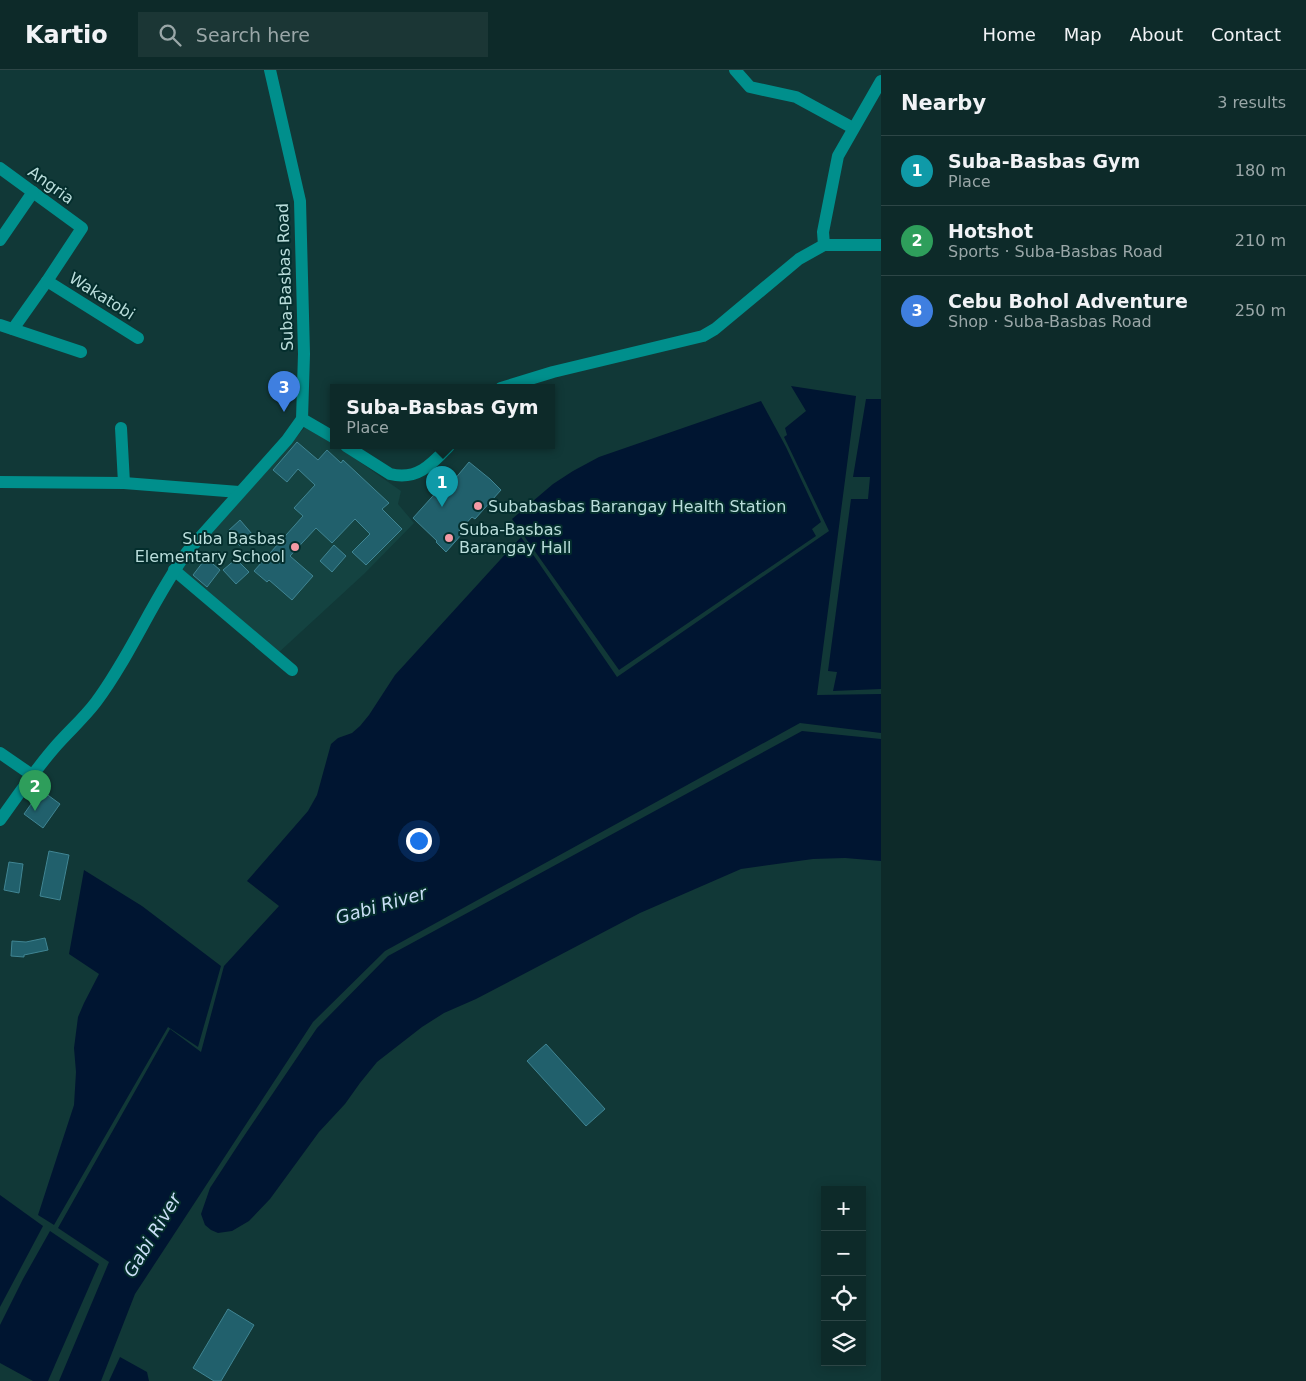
<!DOCTYPE html>
<html lang="en">
<head>
<meta charset="utf-8">
<style>
	body { margin:0; font-family:"DejaVu Sans",sans-serif; background:#1b3635; color:#f1f3f6 }
	.controls { position:absolute; right:15px; bottom:15px; display:grid; overflow:hidden; border-radius:0px; box-shadow:0 2px 12px #0003 }
	.controls button { width:45px; height:45px; display:grid; place-items:center; padding:0; border:0; border-bottom:1px solid #2d4646; background:#0d2a29; color:#f1f3f6; font:25px sans-serif }
	.you { position:absolute; left:418px; top:770px; width:18px; height:18px; margin:-12px; border:4px solid #fff; border-radius:50%; background:#1a73e8; box-shadow:0 0 0 8px #1a73e833 }
	.badge { display:grid; place-items:center; width:32px; height:32px; border-radius:50%; background:#f49aa5; color:#fff; font-size:16px; font-weight:700 }
	.pin { position:absolute; translate:-50% -41px; filter:drop-shadow(0 1px 2px #0008) }
	.pin::after { content:''; position:absolute; top:26px; width:18px; height:15px; background:inherit; clip-path:polygon(0 0,100% 0,50% 100%) }
	.popup { position:absolute; left:330px; top:314px; width:225px; height:65px; box-sizing:border-box; display:grid; place-content:center; border-radius:0px; background:#0d2a29; filter:drop-shadow(0 1px 4px #0005); font-size:16px; white-space:nowrap; color:#9aa7a8 }
	.popup b { font-size:19px; color:#f1f3f6 }
	.popup::after { content:''; position:absolute; left:50%; top:100%; margin-left:-10px; border:10px solid transparent; border-top-color:#0d2a29 }
	.list { margin:0; padding:0; list-style:none }
	h2 { display:flex; justify-content:space-between; align-items:center; height:65px; margin:0; padding:0 20px; font-size:21px }
	h2 small { font-size:16px; font-weight:400; color:#9aa7a8 }
	.list li { display:grid; grid-template-columns:32px 1fr auto; gap:15px; align-items:center; box-sizing:border-box; height:70px; padding:0 20px; border-top:1px solid #2d4646 }
	.list b { display:block; font-size:19px; white-space:nowrap }
	.list p { margin:0; font-size:16px; white-space:nowrap; color:#9aa7a8 }
	.list em { font-size:16px; font-style:normal; color:#9aa7a8 }
	.icon { flex:none; width:28px; height:28px; fill:none; stroke:currentColor; stroke-width:2; stroke-linecap:round; stroke-linejoin:round }
	.map { position:relative; flex:none; width:881px; height:1311px; overflow:hidden }
	header { display:flex; align-items:center; gap:30px; box-sizing:border-box; height:70px; padding:0 25px; background:#0d2a29; border-bottom:1px solid #2d4646 }
	header strong { font-size:24px }
	nav { display:flex; gap:28px; margin-inline-start:auto; font-size:18px }
	.search { width:350px; height:45px; background:#1b3635; display:flex; align-items:center; gap:12px; box-sizing:border-box; padding:0 18px; border-radius:0px; color:#9aa7a8; font-size:19px }
	main { display:flex }
	aside { flex:1; background:#0d2a29 }
	.map>svg:first-child { display:block }
	.built { fill:#144341 }
	.water { fill:#001531 }
	.building { fill:#21606c; stroke:#408593 }
	.lines { fill:none; stroke-linecap:round; stroke-linejoin:round }
	.minor { stroke:#008f8c; stroke-width:12 }
	.poi-dot { fill:#f49aa5; stroke:#042e2d; stroke-width:2 }
	.labels { text-anchor:middle; dominant-baseline:central; stroke-width:4; stroke-linejoin:round; paint-order:stroke }
	.street-label { font-size:16px; fill:#badddb; stroke:#042e2d }
	.poi-label { font-size:16px; fill:#badddb; stroke:#042e2d; text-anchor:start }
	.water-label { font-size:18px; font-style:italic; fill:#cbdff7; stroke:#042e2d }
</style>
</head>
<body>
<header>
<strong>Kartio</strong>
<div class="search"><svg class="icon" aria-label="search" viewBox="0 0 24 24"><circle cx="10" cy="10" r="6"/><path d="M15 15l6 6"/></svg>Search here</div>
<nav><a>Home</a><a>Map</a><a>About</a><a>Contact</a></nav>
</header>
<main>
<div class="map">
<svg width="881" height="1311" viewBox="0 0 881 1311">
	<rect width="100%" height="100%" fill="#113837"/>
	<path class="built" d="M307 355 333 373V376H337L401 421 398 434 414 453 365 503 277 584 179 500Z"/>
	<g class="water">
		<path d="M791 316 856 326 817 625 881 624V663L800 653 385 881 313 952 135 1224 101 1311H59L109 1192 58 1158 170 959 201 982 224 896 279 836 247 811 308 741 317 725 331 674 338 668 352 663 360 656 369 645 395 605 521 467 617 607 829 461 784 367 787 365 785 358 806 341Z"/>
		<path d="M866 329H881V619L833 621 837 602 828 601 851 429H868L870 407H853Z"/>
		<path d="M761 331 786 377 821 452 812 459 816 466 619 600 512 449 553 414 573 401 599 387Z"/>
		<path d="M802 661 881 669V791L845 788 813 789 741 799 640 843 476 929 444 943 422 957 377 992 360 1013 345 1034 319 1062 270 1129 249 1151 232 1161 218 1163 211 1160 205 1155 201 1144 210 1118 242 1069 317 958 388 886Z"/>
		<path d="M84 800 142 836 221 896 198 977 168 957 54 1155 38 1145 74 1035 76 1002 74 978 78 947 84 933 99 904 69 884Z"/>
		<path d="M0 1125 43 1156 0 1237Z"/>
		<path d="M50 1161 99 1194 48 1311H33L0 1293V1255L23 1209Z"/>
		<path d="M120 1287 147 1302 149 1311H109Z"/>
	</g>
	<g class="building">
		<path d="M297 372 318 390 327 380 341 393 343 390 389 433 382 439 402 459 366 495 352 482 370 464 355 449 332 473 316 458 290 486 313 506 292 530 269 510 267 512 254 501 303 446 294 438 315 415 298 399 287 412 273 400Z"/>
		<path d="M469 392 490 409 501 420 475 449 472 447 459 461 462 464 446 482 436 472 437 471 413 448 450 407 454 410Z"/>
		<path d="M240 450 252 464 240 476 227 462Z"/>
		<path d="M334 475 346 486 332 502 320 491Z"/>
		<path d="M206 488 220 500 207 517 193 505Z"/>
		<path d="M236 489 249 502 236 514 223 500Z"/>
		<path d="M41 720 60 734 43 758 24 744Z"/>
		<path d="M49 781 69 785 60 830 40 826Z"/>
		<path d="M9 792 23 794 19 823 4 820Z"/>
		<path d="M45 868 48 880 24 885V887L11 886 12 871 26 872Z"/>
		<path d="M546 974 605 1039 586 1056 527 991Z"/>
		<path d="M228 1239 254 1255 221 1311H214L193 1298Z"/>
	</g>
	<g class="lines">
		<g class="minor">
			<path d="M735 0 750 17 796 27 853 58"/>
			<path d="M0 98 82 158 47 211 13 259"/>
			<path d="M0 170 33 122"/>
			<path d="M824 175 823 162 838 86 881 11"/>
			<path d="M47 211 138 268"/>
			<path d="M0 255 81 282"/>
			<path d="M501 318 553 302 703 266 715 259 799 189 824 175H881"/>
			<path d="M302 349 333 367"/>
			<path d="M121 358 124 413"/>
			<path d="M346 376 390 404C417 411 432 394 449 376"/>
			<path d="M0 412 124 413 239 422"/>
			<path d="M174 500 292 600"/>
			<path d="M0 683 32 705"/>
			<path d="M0 750C18 725 35 700 55 677 68 662 84 648 96 632 131 585 153 529 187 482L287 370 302 349 304 284 300 131 270 0"/>
		</g>
	</g>
	<g class="poi-dot">
		<circle cx="478" cy="436" r="5"/>
		<circle cx="449" cy="468" r="5"/>
		<circle cx="295" cy="477" r="5"/>
	</g>
	<g class="labels">
		<g class="street-label">
			<text transform="translate(51 115) rotate(36)">Angria</text>
			<text transform="translate(285 207) rotate(-92)">Suba-Basbas Road</text>
			<text transform="translate(102 226) rotate(32)">Wakatobi</text>
		</g>
		<g class="poi-label">
			<text x="488" y="436">Subabasbas Barangay Health Station</text>
			<text x="459" y="459">Suba-Basbas<tspan x="459" dy="18">Barangay Hall</tspan></text>
			<text x="285" y="468" text-anchor="end">Suba Basbas<tspan x="285" dy="18">Elementary School</tspan></text>
		</g>
		<g class="water-label">
			<text transform="translate(381 835) rotate(-16)">Gabi River</text>
			<text transform="translate(152 1165) rotate(-59)">Gabi River</text>
		</g>
	</g>
</svg>
<div class="controls">
<button>+</button>
<button>−</button>
<button><svg class="icon" aria-label="locate" viewBox="0 0 24 24"><circle cx="12" cy="12" r="6"/><path d="M12 2v4M12 18v4M2 12h4M18 12h4"/></svg></button>
<button><svg class="icon" aria-label="layers" viewBox="0 0 24 24"><path d="M12 4l9 5-9 5-9-5zM3 14l9 5 9-5"/></svg></button>
</div>
<div class="you"></div>
<div class="pin badge" style="left:442px;top:437px;background:#0f9aa8">1</div>
<div class="popup"><b>Suba-Basbas Gym</b>Place</div>
<div class="pin badge" style="left:35px;top:741px;background:#2e9e5b">2</div>
<div class="pin badge" style="left:284px;top:342px;background:#3f7fe0">3</div>
</div>
<aside>
<h2>Nearby<small>3 results</small></h2>
<ul class="list">
<li><span class="badge" style="background:#0f9aa8">1</span><div><b>Suba-Basbas Gym</b><p>Place</p></div><em>180 m</em></li>
<li><span class="badge" style="background:#2e9e5b">2</span><div><b>Hotshot</b><p>Sports · Suba-Basbas Road</p></div><em>210 m</em></li>
<li><span class="badge" style="background:#3f7fe0">3</span><div><b>Cebu Bohol Adventure</b><p>Shop · Suba-Basbas Road</p></div><em>250 m</em></li>
</ul>
</aside>
</main>
</body>
</html>
